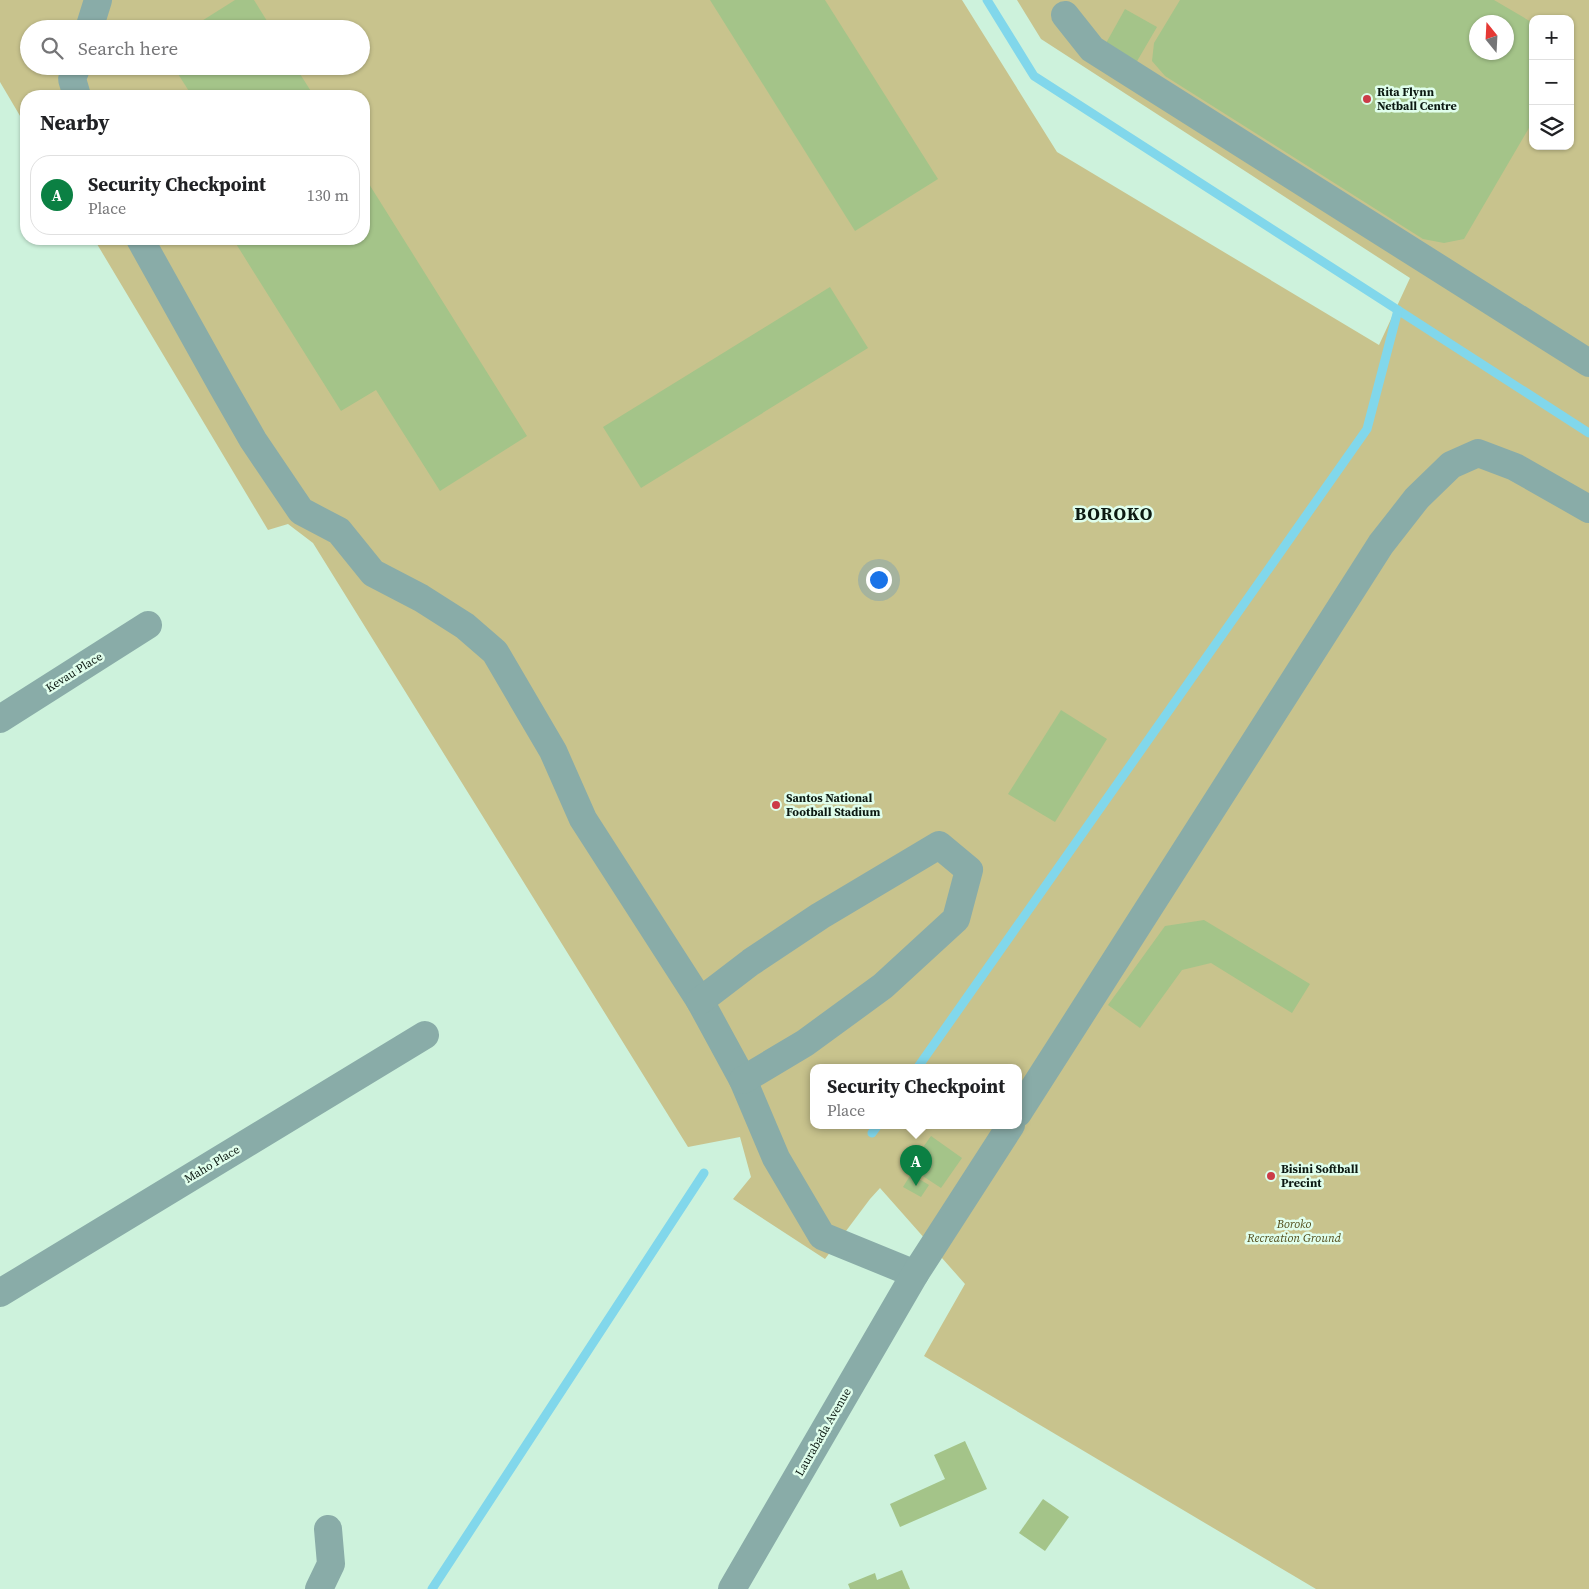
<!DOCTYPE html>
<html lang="en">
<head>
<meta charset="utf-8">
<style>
	body { margin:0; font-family:"Source Serif 4",serif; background:#f2f2f2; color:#202124 }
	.controls { position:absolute; right:15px; top:15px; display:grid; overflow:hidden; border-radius:10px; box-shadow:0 1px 4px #0004 }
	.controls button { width:45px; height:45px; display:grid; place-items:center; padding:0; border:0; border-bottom:1px solid #e0e0e0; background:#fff; color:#202124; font:25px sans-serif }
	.compass { position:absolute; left:1469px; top:15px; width:45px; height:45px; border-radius:50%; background:#fff; box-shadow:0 1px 4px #0004; rotate:342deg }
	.you { position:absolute; left:878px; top:579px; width:18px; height:18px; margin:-12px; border:4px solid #fff; border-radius:50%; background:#1a73e8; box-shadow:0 0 0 8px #1a73e833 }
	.badge { display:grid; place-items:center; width:32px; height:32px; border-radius:50%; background:#0b8043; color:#fff; font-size:16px; font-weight:700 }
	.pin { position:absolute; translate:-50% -41px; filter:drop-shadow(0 1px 2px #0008) }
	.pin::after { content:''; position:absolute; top:26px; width:18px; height:15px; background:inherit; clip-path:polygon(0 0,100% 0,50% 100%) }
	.popup { position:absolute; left:810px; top:1064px; width:212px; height:65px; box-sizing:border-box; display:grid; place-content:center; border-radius:10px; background:#fff; filter:drop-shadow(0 1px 4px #0005); font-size:16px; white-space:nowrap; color:#757577 }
	.popup b { font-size:19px; color:#202124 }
	.popup::after { content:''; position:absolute; left:50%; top:100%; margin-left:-10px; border:10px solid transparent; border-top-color:#fff }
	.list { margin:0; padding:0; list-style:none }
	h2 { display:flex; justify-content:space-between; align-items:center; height:65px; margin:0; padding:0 20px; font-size:21px }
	h2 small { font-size:16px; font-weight:400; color:#757577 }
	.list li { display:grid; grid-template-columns:32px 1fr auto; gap:15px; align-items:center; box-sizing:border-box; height:80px; margin:0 10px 10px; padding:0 10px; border:1px solid #e0e0e0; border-radius:20px }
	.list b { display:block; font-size:19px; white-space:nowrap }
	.list p { margin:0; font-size:16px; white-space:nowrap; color:#757577 }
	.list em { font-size:16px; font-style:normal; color:#757577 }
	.icon { flex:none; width:28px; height:28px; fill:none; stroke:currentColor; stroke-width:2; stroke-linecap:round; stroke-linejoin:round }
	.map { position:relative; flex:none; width:1589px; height:1589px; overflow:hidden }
	.search { position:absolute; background:#fff; box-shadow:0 1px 4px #0004; left:20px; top:20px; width:350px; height:55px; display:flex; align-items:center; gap:12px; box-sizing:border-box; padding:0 18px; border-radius:28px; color:#757577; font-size:19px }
	.panel { position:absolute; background:#fff; box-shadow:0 1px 4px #0004; left:20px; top:90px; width:350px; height:155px; border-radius:20px }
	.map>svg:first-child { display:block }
	.green { fill:#c8c38d; fill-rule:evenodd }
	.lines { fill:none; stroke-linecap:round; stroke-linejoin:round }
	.stream { stroke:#81d7eb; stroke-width:9 }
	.building { fill:#a4c489; fill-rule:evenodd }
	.minor { stroke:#89aca8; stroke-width:28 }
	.poi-dot { fill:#cc3c48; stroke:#e0feec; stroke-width:2 }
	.labels { text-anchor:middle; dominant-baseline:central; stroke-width:5; stroke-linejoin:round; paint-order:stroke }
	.poi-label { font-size:12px; font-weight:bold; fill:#0c1912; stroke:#e0feec; text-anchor:start }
	.street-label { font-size:12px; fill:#0c1912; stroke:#e0feec }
	.park-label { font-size:12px; font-style:italic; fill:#514c19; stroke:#e0feec }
	.district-label { font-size:18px; font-weight:bold; letter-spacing:1px; fill:#0c1912; stroke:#e0feec }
</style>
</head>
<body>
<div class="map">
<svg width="1589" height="1589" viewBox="0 0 1589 1589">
	<rect width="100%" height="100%" fill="#cdf2dc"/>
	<path class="green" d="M0 0H962L1057 152 1379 345 1410 278 1041 39 1017 0H1589V1589H1316L924 1356 965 1284 880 1188 870 1199 825 1259 733 1199 751 1177 740 1137 688 1147 313 543 288 524 268 530 94 239H364V96H26V126L0 82ZM1533 19H1570V146H1533ZM1476 22H1506V52H1476ZM29 29H361V66H29ZM814 1067H1018V1125H814Z"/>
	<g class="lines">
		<g class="stream">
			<path d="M987 0 1034 76 1589 433"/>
			<path d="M918 1067 1367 429 1398 310"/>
			<path d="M872 1133 878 1125"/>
			<path d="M432 1589 704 1173"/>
		</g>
	</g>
	<g class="building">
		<path d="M235 0H254L272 29H189Z"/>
		<path d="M710 0H825L938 179 855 231Z"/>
		<path d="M1180 0H1494L1533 23V121L1464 239 1444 243 1423 239 1165 76 1152 61 1154 43ZM1476 22H1506V52H1476Z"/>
		<path d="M1125 9 1157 27 1136 63 1105 45Z"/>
		<path d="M173 66H295L314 96H192Z"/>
		<path d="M364 176 527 436 440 491 376 390 341 411 233 239H364Z"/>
		<path d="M830 287 868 348 641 488 603 427Z"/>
		<path d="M1061 710 1107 739 1055 822 1008 794Z"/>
		<path d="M1204 920 1310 984 1292 1013 1211 963 1182 970 1140 1028 1108 1005 1165 926Z"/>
		<path d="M931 1136 962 1158 941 1188 909 1167Z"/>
		<path d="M911 1174 929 1185 921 1197 903 1187Z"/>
		<path d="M965 1441 987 1489 900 1527 890 1504 945 1479 934 1455Z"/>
		<path d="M1043 1499 1069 1517 1045 1551 1019 1533Z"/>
		<path d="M902 1570 910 1589H850L848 1584 875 1573 877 1580Z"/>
	</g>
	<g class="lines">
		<g class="minor">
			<path d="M1065 15 1092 49 1589 363"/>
			<path d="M89 29 98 0"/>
			<path d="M77 66 72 79 77 96"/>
			<path d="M140 239 222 386 253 440 301 511 339 531 373 573 421 598 465 626 495 652 553 751 583 819 700 1001 743 1080 776 1158 822 1236 915 1274"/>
			<path d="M0 719 148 625"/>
			<path d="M700 1001 751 962 820 916 939 845 969 870 956 919 883 986 805 1043 743 1080"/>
			<path d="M1018 1113 1381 544 1417 498 1451 465 1478 453 1515 467 1589 509"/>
			<path d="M0 1293 425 1035"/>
			<path d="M319 1589 331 1564 328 1529"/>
			<path d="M732 1589 915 1274 1011 1125"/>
		</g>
	</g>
	<g class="poi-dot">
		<circle cx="1367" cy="99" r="5"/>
		<circle cx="776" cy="805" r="5"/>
		<circle cx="1271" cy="1176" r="5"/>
	</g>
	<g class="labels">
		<g class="poi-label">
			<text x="1377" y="92">Rita Flynn<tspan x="1377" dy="14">Netball Centre</tspan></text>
			<text x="786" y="798">Santos National<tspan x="786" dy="14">Football Stadium</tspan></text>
			<text x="1281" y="1169">Bisini Softball<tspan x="1281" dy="14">Precint</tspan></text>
		</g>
		<g class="street-label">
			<text transform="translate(74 672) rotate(-32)">Kevau Place</text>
			<text transform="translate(212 1164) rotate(-31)">Maho Place</text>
			<text transform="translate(823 1432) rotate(-60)">Laurabada Avenue</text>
		</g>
		<g class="park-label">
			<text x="1294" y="1224">Boroko<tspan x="1294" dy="14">Recreation Ground</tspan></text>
		</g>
		<g class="district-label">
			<text x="1114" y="513">BOROKO</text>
		</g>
	</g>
</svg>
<div class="controls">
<button>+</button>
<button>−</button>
<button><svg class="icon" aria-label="layers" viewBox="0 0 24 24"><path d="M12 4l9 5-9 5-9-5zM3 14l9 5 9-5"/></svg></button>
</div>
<svg class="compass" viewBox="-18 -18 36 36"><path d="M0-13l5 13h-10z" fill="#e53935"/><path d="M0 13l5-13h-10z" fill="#757577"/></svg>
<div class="you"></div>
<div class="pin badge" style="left:916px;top:1186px">A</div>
<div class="popup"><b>Security Checkpoint</b>Place</div>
<div class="search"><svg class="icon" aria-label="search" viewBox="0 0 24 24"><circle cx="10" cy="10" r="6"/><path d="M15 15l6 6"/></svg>Search here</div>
<section class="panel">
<h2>Nearby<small></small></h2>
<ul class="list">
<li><span class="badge">A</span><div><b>Security Checkpoint</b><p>Place</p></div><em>130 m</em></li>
</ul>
</section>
</div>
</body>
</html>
